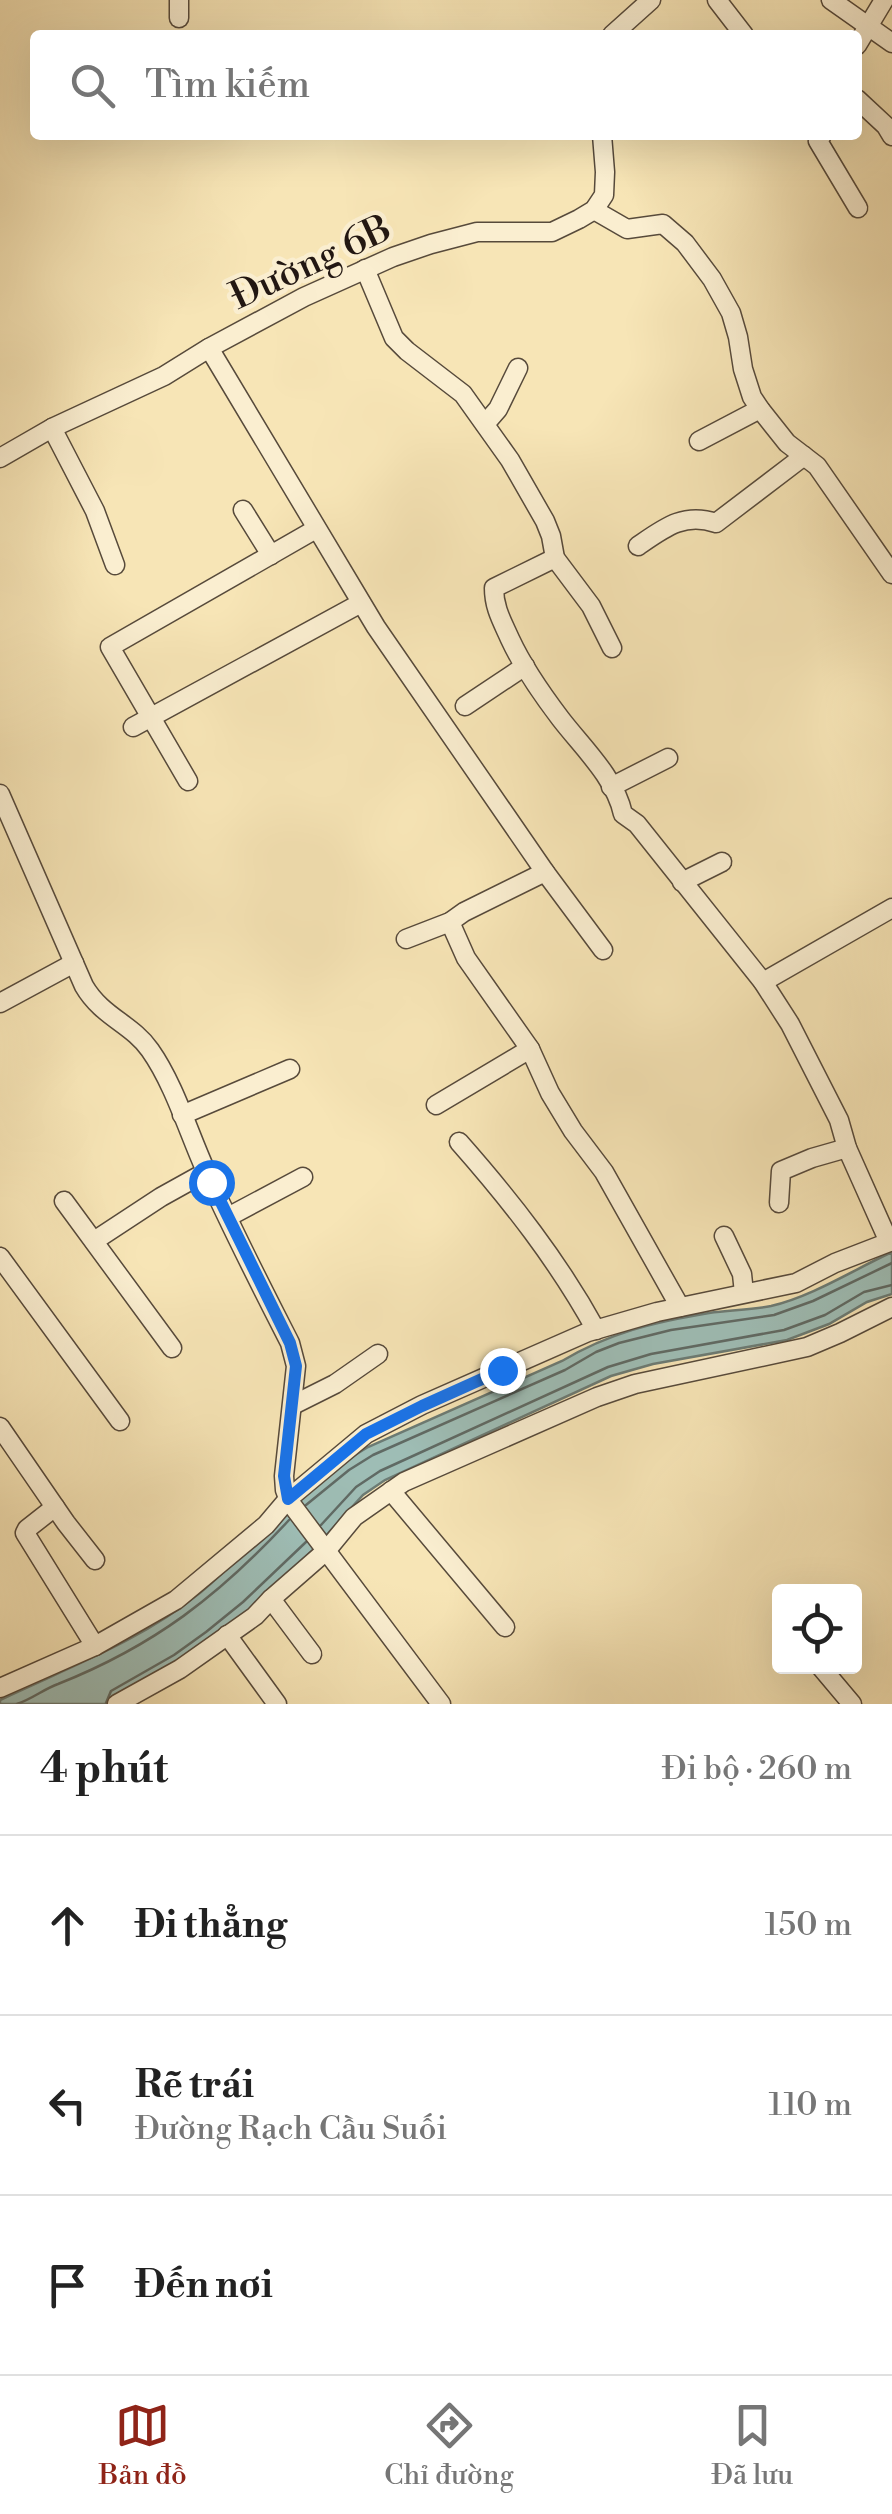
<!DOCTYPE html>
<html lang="vi">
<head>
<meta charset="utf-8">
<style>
	body { margin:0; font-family:"Libre Bodoni",serif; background:#f6f6f6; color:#222 }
	.controls { position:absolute; right:30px; bottom:30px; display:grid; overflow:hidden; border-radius:10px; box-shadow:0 10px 40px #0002 }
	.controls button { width:90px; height:90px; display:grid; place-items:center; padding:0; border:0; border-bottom:2px solid #e0e0e0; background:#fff; color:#222; font:50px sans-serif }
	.stop { position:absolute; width:30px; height:30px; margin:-22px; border:8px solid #1a73e8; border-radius:50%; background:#fff }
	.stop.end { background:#1a73e8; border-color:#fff; box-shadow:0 2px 10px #0008 }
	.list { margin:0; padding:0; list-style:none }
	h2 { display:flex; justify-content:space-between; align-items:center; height:130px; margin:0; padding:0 40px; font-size:42px }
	h2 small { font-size:32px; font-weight:400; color:#767676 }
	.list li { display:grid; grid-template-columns:65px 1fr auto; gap:30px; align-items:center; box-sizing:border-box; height:180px; padding:0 40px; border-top:2px solid #e0e0e0 }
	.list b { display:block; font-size:38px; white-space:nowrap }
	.list p { margin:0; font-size:32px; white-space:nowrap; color:#767676 }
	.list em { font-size:32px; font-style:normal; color:#767676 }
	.icon { flex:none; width:55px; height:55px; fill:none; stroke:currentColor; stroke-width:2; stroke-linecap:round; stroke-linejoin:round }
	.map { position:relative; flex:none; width:892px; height:1704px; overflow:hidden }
	.search { position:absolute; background:#fff; box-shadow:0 10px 40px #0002; left:30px; right:30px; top:30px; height:110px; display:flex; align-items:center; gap:25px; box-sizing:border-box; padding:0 35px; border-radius:10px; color:#767676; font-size:38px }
	.sheet { height:670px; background:#fff }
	nav { display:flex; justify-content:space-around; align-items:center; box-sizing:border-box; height:140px; border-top:2px solid #e0e0e0; background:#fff; font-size:28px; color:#767676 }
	nav a { display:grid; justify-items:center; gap:5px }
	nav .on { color:#8f2418 }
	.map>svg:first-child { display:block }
	.water { fill:#9ebdb5; stroke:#6c7b74; stroke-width:2.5 }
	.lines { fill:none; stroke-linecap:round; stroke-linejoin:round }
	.shore { stroke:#606a64; stroke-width:2.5 }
	.minor-casing { stroke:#574a3b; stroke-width:21 }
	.minor { stroke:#faeed0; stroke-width:18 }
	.route { stroke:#1a73e8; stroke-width:12 }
	.labels { text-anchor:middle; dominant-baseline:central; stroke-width:9; stroke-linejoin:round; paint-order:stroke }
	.street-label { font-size:38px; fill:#221712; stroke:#faeed0 }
</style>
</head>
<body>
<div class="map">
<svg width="892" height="1704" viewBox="0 0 892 1704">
	<rect width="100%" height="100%" fill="#f7e5b6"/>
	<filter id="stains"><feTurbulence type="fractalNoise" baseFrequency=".002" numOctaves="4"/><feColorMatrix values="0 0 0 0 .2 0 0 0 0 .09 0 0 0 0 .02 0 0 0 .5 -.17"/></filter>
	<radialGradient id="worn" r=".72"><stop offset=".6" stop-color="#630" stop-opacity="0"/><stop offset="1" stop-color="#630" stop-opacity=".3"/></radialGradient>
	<path class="water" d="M892 1252V1294L867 1302 829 1324 787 1340 653 1364 611 1376 385 1480 363 1495 312 1551 250 1610 212 1640 108 1704H0V1700C69 1667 141 1641 201 1592 231 1568 255 1538 283 1512 309 1488 338 1465 368 1447L562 1361C609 1333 654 1322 709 1313 729 1310 751 1310 771 1306 813 1296 853 1270 892 1252Z"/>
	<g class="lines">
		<g class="shore">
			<path d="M306 1505 349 1470 373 1455 565 1370 596 1352 619 1343 671 1330 774 1315 813 1301 892 1263"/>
			<path d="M321 1525 356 1487 380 1471 608 1367 651 1354 784 1330 825 1315 864 1292 892 1285"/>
			<path d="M106 1703 111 1691 174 1655 206 1632 243 1602 306 1542"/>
			<path d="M17 1704C32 1699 44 1689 58 1684 154 1646 220 1595 289 1520"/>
		</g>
		<g class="minor-casing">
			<g id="minor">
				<path d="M179 0V18"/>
				<path d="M717 0 744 35"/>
				<path d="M831 0 892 43"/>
				<path d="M612 35 651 0"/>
				<path d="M857 45 884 0"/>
				<path d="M857 99 886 126 892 136"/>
				<path d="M822 135 818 141 858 208"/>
				<path d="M594 210 627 229 663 224 685 243 712 279 731 313 738 337 743 369 752 397 760 409 787 443 817 466 892 574"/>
				<path d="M365 269 394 338 407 351 463 394 510 460 545 521 551 536 555 558 591 606 612 648"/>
				<path d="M209 348 376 627 545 872 603 950"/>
				<path d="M485 424 498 409 518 368"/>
				<path d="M52 428 95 511 115 565"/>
				<path d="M699 441 760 409"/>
				<path d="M0 458 52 428 164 376 209 348 304 297 393 257 431 244 477 232H552L579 219 594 210 604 195 605 172 602 135"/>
				<path d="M243 510 271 555"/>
				<path d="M638 546C664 528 684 512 716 523L804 456"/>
				<path d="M555 558 494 588C494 608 502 621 510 639 523 667 541 693 560 718 582 747 615 777 623 814L637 824 763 982 790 1024 839 1120 847 1148 889 1242"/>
				<path d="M465 706 525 666"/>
				<path d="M133 727 361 603"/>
				<path d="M188 781 110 647 316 529"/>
				<path d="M611 787 668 758"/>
				<path d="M0 794 84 986C102 1017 132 1024 150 1050 174 1084 188 1131 205 1169 231 1228 261 1286 290 1343L296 1366 284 1476 285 1490 289 1501 441 1704"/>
				<path d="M682 882 722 862"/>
				<path d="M450 922 466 958 530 1049 550 1093 573 1131 604 1172 680 1307"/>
				<path d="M406 939 450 922 464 912 545 872"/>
				<path d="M763 982 892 908"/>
				<path d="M0 1003 74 963"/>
				<path d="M436 1105 530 1049"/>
				<path d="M182 1115 290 1069"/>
				<path d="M459 1142C511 1201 558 1261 596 1330"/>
				<path d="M64 1201 172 1348"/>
				<path d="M779 1203 781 1171 812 1158 847 1148"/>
				<path d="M228 1217 303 1177"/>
				<path d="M724 1236 742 1274 744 1293"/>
				<path d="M94 1241 161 1197 206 1172"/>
				<path d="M0 1257 120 1421"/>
				<path d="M293 1405 335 1384 378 1354"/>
				<path d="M0 1427 66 1523 95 1560"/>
				<path d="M391 1491 505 1627"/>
				<path d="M55 1507 27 1529 25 1533 95 1646"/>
				<path d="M271 1599 312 1654"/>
				<path d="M227 1635 277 1704"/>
				<path d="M820 1666 852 1704"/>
				<path d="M0 1688 95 1646 176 1600 266 1525 288 1499 366 1434 422 1405 588 1332 657 1312 796 1283 835 1263 892 1241"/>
				<path d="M117 1704 180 1669 255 1616 271 1599 326 1551 354 1517 404 1482 597 1397 635 1384 807 1347 840 1333 892 1307"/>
			</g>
		</g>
		<use href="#minor" class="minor"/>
	</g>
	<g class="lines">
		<path class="route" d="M211 1182 290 1343 296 1366 284 1476 288 1499 366 1434 422 1406 502 1370"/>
	</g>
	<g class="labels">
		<g class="street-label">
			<text transform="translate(311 263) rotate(-25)">Đường 6B</text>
		</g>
	</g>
	<rect width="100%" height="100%" filter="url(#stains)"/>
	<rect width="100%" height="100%" fill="url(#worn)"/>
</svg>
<div class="controls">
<button><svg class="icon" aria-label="locate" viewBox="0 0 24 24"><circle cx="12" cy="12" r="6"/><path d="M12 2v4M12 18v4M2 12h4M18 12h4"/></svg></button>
</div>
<div class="stop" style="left:211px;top:1182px"></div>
<div class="stop end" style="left:502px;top:1370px"></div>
<div class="search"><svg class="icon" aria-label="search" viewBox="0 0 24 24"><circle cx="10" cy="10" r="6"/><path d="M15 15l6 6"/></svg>Tìm kiếm</div>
</div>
<section class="sheet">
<h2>4 phút<small>Đi bộ · 260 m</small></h2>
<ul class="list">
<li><svg class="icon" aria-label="ahead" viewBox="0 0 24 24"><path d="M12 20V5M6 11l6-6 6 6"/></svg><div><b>Đi thẳng</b></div><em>150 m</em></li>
<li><svg class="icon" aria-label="left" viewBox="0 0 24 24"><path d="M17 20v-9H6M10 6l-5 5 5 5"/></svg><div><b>Rẽ trái</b><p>Đường Rạch Cầu Suối</p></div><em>110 m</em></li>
<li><svg class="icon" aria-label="arrive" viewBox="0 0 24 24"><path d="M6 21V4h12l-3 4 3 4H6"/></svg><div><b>Đến nơi</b></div></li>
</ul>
</section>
<nav>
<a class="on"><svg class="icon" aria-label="map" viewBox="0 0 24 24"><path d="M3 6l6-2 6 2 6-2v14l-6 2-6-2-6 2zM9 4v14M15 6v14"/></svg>Bản đồ</a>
<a><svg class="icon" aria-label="directions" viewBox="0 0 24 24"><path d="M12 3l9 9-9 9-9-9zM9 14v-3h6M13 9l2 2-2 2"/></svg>Chỉ đường</a>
<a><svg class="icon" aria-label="saved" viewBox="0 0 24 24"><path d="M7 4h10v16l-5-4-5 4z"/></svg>Đã lưu</a>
</nav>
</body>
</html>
